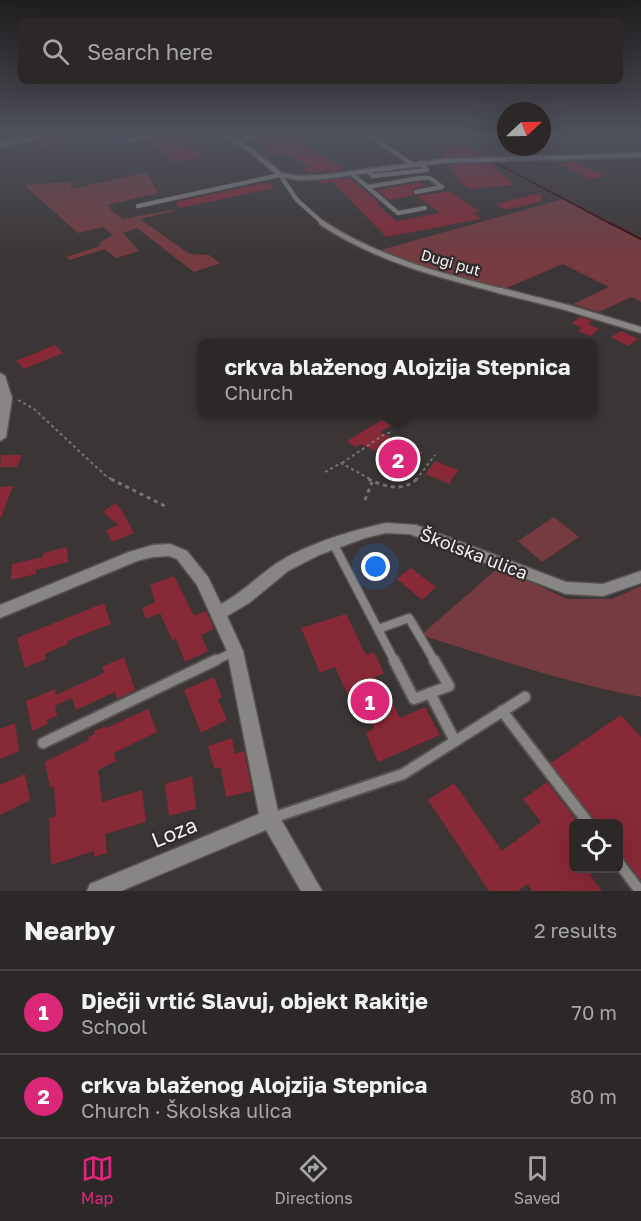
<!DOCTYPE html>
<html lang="en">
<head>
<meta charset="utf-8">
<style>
	body { margin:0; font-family:"Golos Text",sans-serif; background:#383434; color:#f1f3f6 }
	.controls { position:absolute; right:18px; bottom:18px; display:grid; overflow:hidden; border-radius:9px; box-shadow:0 6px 24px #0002 }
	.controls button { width:54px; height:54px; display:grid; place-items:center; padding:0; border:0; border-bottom:2px solid #484445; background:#2c2828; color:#f1f3f6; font:30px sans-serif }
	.compass { position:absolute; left:497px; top:102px; width:54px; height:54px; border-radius:50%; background:#2c2828; box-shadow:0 6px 24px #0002; rotate:68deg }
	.you { position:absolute; left:376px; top:567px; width:21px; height:21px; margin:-15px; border:4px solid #fff; border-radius:50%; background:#1a73e8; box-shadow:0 0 0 9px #1a73e833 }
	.badge { display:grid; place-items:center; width:39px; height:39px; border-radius:50%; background:#db2777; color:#fff; font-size:20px; font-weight:700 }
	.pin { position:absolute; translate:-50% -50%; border:3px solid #fff; box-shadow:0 2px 6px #0006 }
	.popup { position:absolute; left:198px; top:339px; width:399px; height:78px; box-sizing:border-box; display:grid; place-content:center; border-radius:9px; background:#2c2828; filter:drop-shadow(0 2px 4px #0005); font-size:20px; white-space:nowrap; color:#a6a6a8 }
	.popup b { font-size:22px; color:#f1f3f6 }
	.popup::after { content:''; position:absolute; left:50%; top:100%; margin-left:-12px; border:12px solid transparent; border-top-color:#2c2828 }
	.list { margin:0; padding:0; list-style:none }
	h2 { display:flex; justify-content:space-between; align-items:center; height:78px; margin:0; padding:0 24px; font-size:26px }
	h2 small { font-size:20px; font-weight:400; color:#a6a6a8 }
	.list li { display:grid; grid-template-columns:39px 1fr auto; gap:18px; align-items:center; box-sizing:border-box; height:84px; padding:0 24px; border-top:2px solid #484445 }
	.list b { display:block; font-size:22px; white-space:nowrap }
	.list p { margin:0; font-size:20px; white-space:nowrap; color:#a6a6a8 }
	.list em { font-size:20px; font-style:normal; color:#a6a6a8 }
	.icon { flex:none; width:33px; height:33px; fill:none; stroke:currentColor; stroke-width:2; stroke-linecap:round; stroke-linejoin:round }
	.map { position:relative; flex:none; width:641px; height:891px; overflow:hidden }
	.search { position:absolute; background:#2c2828; box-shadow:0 6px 24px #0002; left:18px; right:18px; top:18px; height:66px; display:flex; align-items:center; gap:15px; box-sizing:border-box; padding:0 21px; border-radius:9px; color:#a6a6a8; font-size:22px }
	.sheet { height:246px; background:#2c2828 }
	nav { display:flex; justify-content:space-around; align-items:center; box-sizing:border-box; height:84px; border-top:2px solid #484445; background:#2c2828; font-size:16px; color:#a6a6a8 }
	nav a { display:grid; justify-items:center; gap:3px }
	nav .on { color:#db2777 }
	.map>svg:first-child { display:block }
	.green { fill:#753b40 }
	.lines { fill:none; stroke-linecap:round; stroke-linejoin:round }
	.stream-far1 { stroke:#35050e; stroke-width:1.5 }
	.stream { stroke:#35050e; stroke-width:2 }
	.building { fill:#872937 }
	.service-far3-casing { stroke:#595353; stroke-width:5 }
	.service-far2-casing { stroke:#595353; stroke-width:8 }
	.service-far1-casing { stroke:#595353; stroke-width:11 }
	.service-casing { stroke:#595353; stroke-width:14 }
	.minor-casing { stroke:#595353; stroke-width:3 }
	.path-far1 { stroke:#797474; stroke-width:2; stroke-dasharray:3 3; stroke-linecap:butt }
	.path { stroke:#797474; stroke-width:3; stroke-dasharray:4 4; stroke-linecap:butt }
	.service-far3 { stroke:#888585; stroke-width:4 }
	.service-far2 { stroke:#888585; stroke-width:5 }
	.service-far1 { stroke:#888585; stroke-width:8 }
	.service { stroke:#888585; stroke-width:10 }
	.minor { fill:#888585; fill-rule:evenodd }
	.labels { text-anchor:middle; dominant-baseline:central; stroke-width:4.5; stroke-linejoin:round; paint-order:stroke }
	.far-street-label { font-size:15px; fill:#f4f1f1; stroke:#312b2b }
	.street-label { font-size:18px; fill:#f4f1f1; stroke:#312b2b }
	.near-street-label { font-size:21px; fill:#f4f1f1; stroke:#312b2b }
</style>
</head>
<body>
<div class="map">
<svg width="641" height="891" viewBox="0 0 641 891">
	<rect width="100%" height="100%" fill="#3b3535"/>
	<g class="green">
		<path d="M146 172 158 193 108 205 112 211 123 219 172 210 175 211 140 219 190 254 209 255 220 263 194 272 137 228 123 233 139 251 116 258 105 249 70 260 66 257 100 246 99 243 113 235 103 227 78 233 24 185 70 182 72 189Z"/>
		<path d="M563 199 641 237V302L631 297 599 312 573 304 609 287 563 264 504 289 432 271 381 250Z"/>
		<path d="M554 517 579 537 542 562 518 541Z"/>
		<path d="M499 567 567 599H612L641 586V697C566 683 494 658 421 635Z"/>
	</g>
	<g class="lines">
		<path class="stream-far1" d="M470 135 494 162 613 225"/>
		<path class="stream" d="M610 223 641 239"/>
	</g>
	<g class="building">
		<path d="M56 135H61L62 143 40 148 33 142Z"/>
		<path d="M161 135H177V138L202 156 174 162 148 141 158 139Z"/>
		<path d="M273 139 281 143 294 140 342 168H339L341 170 309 173 303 168 310 167 286 153 275 155 256 143Z"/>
		<path d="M470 146 477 156 445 157 441 150Z"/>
		<path d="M575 161 604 176 590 179 561 164Z"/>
		<path d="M491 164 514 185 471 189 461 183 450 165Z"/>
		<path d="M349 178 379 202 376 203 396 221 440 213 417 196 450 191 480 212 473 213 481 219 386 237 333 182 322 184 318 181Z"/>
		<path d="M268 182 275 188 180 208 175 202Z"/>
		<path d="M420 182 425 186 414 189 412 192 414 195 389 200 377 190Z"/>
		<path d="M540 193 542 201 506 210 496 204Z"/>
		<path d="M580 317 592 321 588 324 599 329 590 336 578 331 582 328 572 323Z"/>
		<path d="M621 331 638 339 628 346 611 337Z"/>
		<path d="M55 345 63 353 24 369 16 361Z"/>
		<path d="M382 420 391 426 380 432 423 452 409 468 399 464 390 474 374 466 384 455 361 444 355 447 347 441Z"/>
		<path d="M1 455H22L17 467H0Z"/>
		<path d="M435 461 458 470 449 484 426 474Z"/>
		<path d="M13 486 1 518 0 517V487Z"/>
		<path d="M115 503 121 509 134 533 112 542 106 530 118 525 103 512Z"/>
		<path d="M67 547 68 562 36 570V574L11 580 12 564 43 557V553Z"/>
		<path d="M411 568 436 587 422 600 397 579Z"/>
		<path d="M174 576 194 616 206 611 214 629 201 635 208 651 185 662 176 639 172 640 160 613 146 619 142 608 155 602 150 585Z"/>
		<path d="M104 603 111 624 67 641 68 644 45 654 46 659 25 668 17 638Z"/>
		<path d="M346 614 366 655 374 652 384 673 375 677 388 703 392 701 400 718 425 707 440 735 378 762 366 733 374 728 367 713 358 717 335 667 320 673 301 628Z"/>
		<path d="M124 657 135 690 117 699 115 692 76 710 72 698 55 706 57 716 47 720 48 724 32 731 26 701 55 689 56 695 100 675 104 672 102 667Z"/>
		<path d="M214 677 222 697 218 699 227 720 201 733 184 690Z"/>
		<path d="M148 709 157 732 114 753 116 761 98 770 102 802 142 790 146 822 105 834 107 853 94 857V851L51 865 49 818 56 816 54 786 50 788 45 762 89 740 88 737 95 734 94 731 106 726V728Z"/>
		<path d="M621 715 641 737V880L618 851V824H596L551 763Z"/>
		<path d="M15 723 19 751 0 759V729Z"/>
		<path d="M232 738 235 754 244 751 252 791 226 797 221 768H214L208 746Z"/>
		<path d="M25 774 30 800 0 815V785Z"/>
		<path d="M192 776 196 809 169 816 165 784Z"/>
		<path d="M547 782 579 824H573V868H597L590 875 602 891H532L527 884 518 891H489L428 800 454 783 502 851 541 822 523 799Z"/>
	</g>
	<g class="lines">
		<g class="service-far3-casing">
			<g id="service-far3">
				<path d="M369 136 411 163"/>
				<path d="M129 141 157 135"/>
				<path d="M238 142 261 135"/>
				<path d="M366 170 373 176 427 170 420 163"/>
				<path d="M351 173 398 213 425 208"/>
				<path d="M367 187 420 178H430L442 187 416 192"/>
				<path d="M138 206 280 175 297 200 325 225"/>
			</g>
		</g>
		<g class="service-far2-casing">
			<path id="service-far2" d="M322 223C377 259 438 275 501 291"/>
		</g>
		<g class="service-far1-casing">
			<g id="service-far1">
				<path d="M333 543 395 662"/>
				<path d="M378 629 409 618 435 662"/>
				<path d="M213 662 235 651"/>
			</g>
		</g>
		<g class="service-casing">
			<g id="service">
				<path d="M394 660 414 699 449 686 434 660"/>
				<path d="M430 693 455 741"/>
				<path d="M502 711 589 824"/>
				<path d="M43 743 216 660"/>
				<path d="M272 818 403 774 525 697"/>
				<path d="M618 862 640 891"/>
			</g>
		</g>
		<g class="minor-casing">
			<g id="minor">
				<path d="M39 135H54L0 147V143Z"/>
				<path d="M221 135H229L251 148 282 173 299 176 323 175 442 159 641 153V157L442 163 323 179 299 180 278 176 247 150Z"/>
				<path d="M495 135 506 137V142Z"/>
				<path d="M501 288 568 305 641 327V333L562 309 498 293V289Z"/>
				<path d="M0 373 5 376 12 398 6 437 0 441Z"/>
				<path d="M386 523 416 525 566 582 603 584 641 571V583L603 596 566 594 410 534 386 533 365 538 319 555 288 571 249 603 227 616 243 651 279 816 322 891H301L266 830 121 891H87L90 884 259 814 227 651 197 585 177 559 169 556 153 557 137 561 0 618V605L129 552 153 545 170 544 187 551 208 577 221 604C242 593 258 576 277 563 309 543 350 531 386 523Z"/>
			</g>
		</g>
		<g class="path-far1">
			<path d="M18 400 34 409 107 477 114 480"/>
			<path d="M342 463 385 434 393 432"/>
			<path d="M325 472 341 463 372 480"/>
			<path d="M416 480 435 455"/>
		</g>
		<g class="path">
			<path d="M111 479 167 507"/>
			<path d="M368 479C385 487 403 492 417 479"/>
			<path d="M365 500 372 482"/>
		</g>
		<use href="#service-far3" class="service-far3"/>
		<use href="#service-far2" class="service-far2"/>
		<use href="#service-far1" class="service-far1"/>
		<use href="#service" class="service"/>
		<use href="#minor" class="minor"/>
	</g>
	<linearGradient id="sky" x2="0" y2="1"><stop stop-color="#201d1d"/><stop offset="0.52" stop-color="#4f515c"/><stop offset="1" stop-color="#4f515c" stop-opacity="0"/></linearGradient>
	<rect width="641" height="260" fill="url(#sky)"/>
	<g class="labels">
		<g class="far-street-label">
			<text transform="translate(451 262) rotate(16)">Dugi put</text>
		</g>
		<g class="street-label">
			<text transform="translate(474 553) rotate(21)">Školska ulica</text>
		</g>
		<g class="near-street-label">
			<text transform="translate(174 832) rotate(-22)">Loza</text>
		</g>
	</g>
</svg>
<div class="controls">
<button><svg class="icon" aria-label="locate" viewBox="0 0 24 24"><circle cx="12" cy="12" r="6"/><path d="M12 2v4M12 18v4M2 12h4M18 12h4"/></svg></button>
</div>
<svg class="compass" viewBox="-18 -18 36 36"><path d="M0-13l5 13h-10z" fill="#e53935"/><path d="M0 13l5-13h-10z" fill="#a6a6a8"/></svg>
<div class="you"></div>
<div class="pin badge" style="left:370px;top:701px">1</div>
<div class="pin badge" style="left:398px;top:459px">2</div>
<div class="popup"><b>crkva blaženog Alojzija Stepnica</b>Church</div>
<div class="search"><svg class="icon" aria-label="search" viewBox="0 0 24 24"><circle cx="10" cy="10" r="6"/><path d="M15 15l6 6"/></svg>Search here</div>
</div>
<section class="sheet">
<h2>Nearby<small>2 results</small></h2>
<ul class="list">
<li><span class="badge">1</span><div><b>Dječji vrtić Slavuj, objekt Rakitje</b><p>School</p></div><em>70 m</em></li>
<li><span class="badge">2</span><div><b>crkva blaženog Alojzija Stepnica</b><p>Church · Školska ulica</p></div><em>80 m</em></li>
</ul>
</section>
<nav>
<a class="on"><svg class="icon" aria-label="map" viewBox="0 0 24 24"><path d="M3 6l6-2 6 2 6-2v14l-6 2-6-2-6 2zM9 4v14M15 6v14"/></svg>Map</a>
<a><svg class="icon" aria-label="directions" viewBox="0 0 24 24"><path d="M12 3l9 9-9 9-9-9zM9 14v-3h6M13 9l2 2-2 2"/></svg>Directions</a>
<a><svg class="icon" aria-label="saved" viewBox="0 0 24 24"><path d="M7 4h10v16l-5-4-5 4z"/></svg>Saved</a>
</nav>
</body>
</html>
